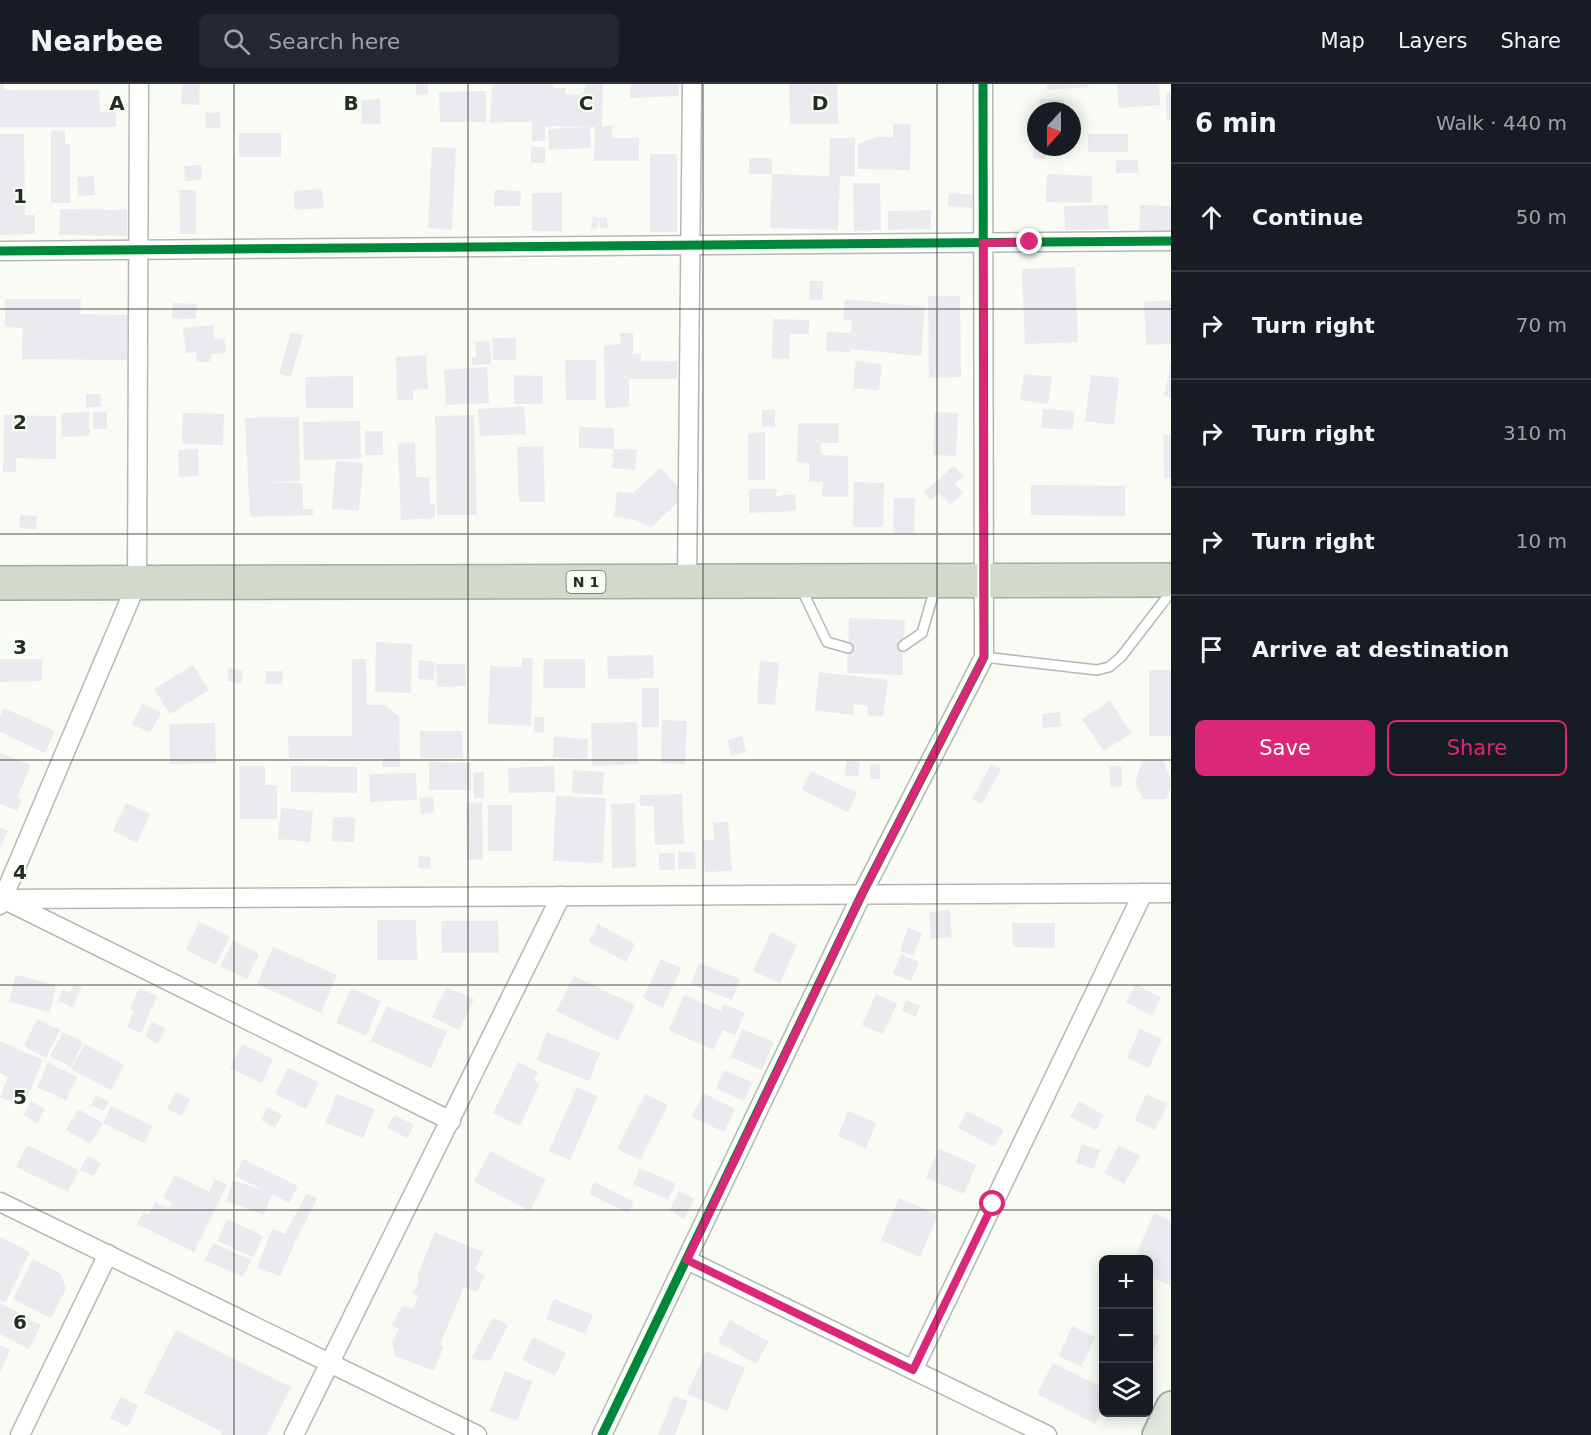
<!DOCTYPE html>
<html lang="en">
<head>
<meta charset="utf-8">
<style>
	body { margin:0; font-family:"DejaVu Sans",sans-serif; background:#242831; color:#f1f3f6 }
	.controls { position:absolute; right:18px; bottom:18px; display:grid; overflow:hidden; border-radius:9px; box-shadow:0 3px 15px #0003 }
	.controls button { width:54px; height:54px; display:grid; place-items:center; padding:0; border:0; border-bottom:2px solid #363941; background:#171b24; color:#f1f3f6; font:30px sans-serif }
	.compass { position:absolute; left:1027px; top:18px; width:54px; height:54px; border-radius:50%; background:#171b24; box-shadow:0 3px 15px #0003; rotate:201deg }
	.stop { position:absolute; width:18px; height:18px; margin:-14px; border:4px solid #db2777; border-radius:50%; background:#fff }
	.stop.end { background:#db2777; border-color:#fff; box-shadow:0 2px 6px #0008 }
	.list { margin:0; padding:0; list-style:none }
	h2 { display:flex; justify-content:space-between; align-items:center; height:78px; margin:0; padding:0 24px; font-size:26px }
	h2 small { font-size:20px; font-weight:400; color:#9ea1a6 }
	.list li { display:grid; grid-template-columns:39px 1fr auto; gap:18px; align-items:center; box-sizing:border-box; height:108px; padding:0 24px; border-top:2px solid #363941 }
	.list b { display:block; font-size:22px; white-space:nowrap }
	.list em { font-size:20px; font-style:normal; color:#9ea1a6 }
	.actions { display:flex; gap:12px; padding:18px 24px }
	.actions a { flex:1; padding:14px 0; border:2px solid #db2777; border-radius:9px; text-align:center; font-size:21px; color:#db2777 }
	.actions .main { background:#db2777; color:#fff }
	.icon { flex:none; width:33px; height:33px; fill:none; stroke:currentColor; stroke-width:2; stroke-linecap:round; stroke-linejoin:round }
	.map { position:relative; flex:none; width:1171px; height:1351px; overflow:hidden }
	header { display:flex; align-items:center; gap:36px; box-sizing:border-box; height:84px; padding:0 30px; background:#171b24; border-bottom:2px solid #363941 }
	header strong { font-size:28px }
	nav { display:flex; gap:33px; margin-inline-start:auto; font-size:21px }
	.search { width:420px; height:54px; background:#242831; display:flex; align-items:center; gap:15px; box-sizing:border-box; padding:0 21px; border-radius:9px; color:#9ea1a6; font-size:22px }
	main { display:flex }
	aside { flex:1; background:#171b24 }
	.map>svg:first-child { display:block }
	.building { fill:#eaeaef }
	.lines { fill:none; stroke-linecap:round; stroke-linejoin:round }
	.lane-casing { stroke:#b4b8b2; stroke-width:12 }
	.street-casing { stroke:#b4b8b2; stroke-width:21 }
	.primary-casing { stroke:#a4ae9c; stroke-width:32 }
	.highway-casing { stroke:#a4ae9c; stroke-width:36 }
	.lane { stroke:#fefffe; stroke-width:9 }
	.street { stroke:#fefffe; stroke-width:18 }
	.primary { stroke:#e4e9e0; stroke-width:28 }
	.highway { stroke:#d2dacb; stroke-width:33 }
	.cycleway-casing { stroke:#f7fff2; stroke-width:13 }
	.cycleway { stroke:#00873e; stroke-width:9 }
	.route { stroke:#db2777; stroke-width:8 }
	.grid { fill:none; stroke:#272b25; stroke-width:1.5; stroke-opacity:0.55 }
	.labels { text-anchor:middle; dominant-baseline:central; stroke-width:4.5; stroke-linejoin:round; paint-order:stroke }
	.shield { fill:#f7fff2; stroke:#656b62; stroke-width:1.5 }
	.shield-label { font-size:14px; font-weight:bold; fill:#272b25 }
	.grid-label { font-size:20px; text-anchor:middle; font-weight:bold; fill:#272b25; stroke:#f7fff2; stroke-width:4.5; stroke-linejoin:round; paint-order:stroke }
</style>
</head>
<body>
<header>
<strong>Nearbee</strong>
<div class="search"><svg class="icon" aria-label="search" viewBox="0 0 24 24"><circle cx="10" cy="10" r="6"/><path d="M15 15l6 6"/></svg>Search here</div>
<nav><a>Map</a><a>Layers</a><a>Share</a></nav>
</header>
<main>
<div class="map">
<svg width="1171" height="1351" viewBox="0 0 1171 1351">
	<rect width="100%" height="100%" fill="#f8fcf5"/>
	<g class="building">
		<path d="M0 0H4V6H99L100 28H116V43H0Z"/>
		<path d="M182 0H200L199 21 181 20Z"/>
		<path d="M416 0H428V10L416 11Z"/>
		<path d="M492 0H553V4H566L565 10 582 11 587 0H603L602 43 612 41V54H639V77H594L595 43 545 42V57H532V38H504L490 39Z"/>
		<path d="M630 0H679V12L630 14Z"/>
		<path d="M789 0H837L838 40H790Z"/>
		<path d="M1047 0H1088L1089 3 1047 6Z"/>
		<path d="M1117 0H1159L1160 21 1119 24Z"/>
		<path d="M486 7V38H440L439 8Z"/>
		<path d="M1166 8H1171V36L1167 37Z"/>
		<path d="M380 15 381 40H362L361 16Z"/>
		<path d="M1040 15 1064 16 1063 27H1039Z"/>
		<path d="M220 28 221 44H206L205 29Z"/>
		<path d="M893 40H911L910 86 858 85V60L876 53H893Z"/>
		<path d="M590 43 591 64 549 66 548 45Z"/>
		<path d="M51 46 65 47V60L70 61V119H51Z"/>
		<rect x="239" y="49" width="42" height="24"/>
		<path d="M0 50H24L25 131H35V150L0 151Z"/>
		<rect x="1088" y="50" width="40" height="18"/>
		<path d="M830 54H855V93L840 92 838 146 770 144 772 90H749V74H772V90L829 92Z"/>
		<path d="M1034 62 1046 63V75L1033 74Z"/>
		<path d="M432 63 456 64 452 146 428 144Z"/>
		<rect x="531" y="63" width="14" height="16"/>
		<rect x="650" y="70" width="27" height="78"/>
		<rect x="1116" y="76" width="22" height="13"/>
		<path d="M201 81 202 96 185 97 184 82Z"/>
		<path d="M1047 90 1092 92V119L1046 118Z"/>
		<path d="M94 92 95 111 78 112 77 93Z"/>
		<path d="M853 99H880L881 146 854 147Z"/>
		<path d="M322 105 324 124 295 126 294 107Z"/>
		<path d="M179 106H196V150H180Z"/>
		<path d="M495 106 521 107 520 122H494Z"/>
		<rect x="532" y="109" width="30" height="38"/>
		<path d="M949 109 973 111 972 124 948 122Z"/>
		<path d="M1108 121 1109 145 1065 146 1064 122Z"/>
		<path d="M1140 121 1171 122V147L1139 146Z"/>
		<path d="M60 125 127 126V152L59 151Z"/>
		<path d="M931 126V145L888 146V127Z"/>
		<path d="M593 132 599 134 597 145 591 144Z"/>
		<path d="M607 133 608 144H600L599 134Z"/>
		<path d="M1075 183 1078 258 1025 260 1022 185Z"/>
		<path d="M810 197H823V216H809Z"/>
		<path d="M928 212H960L961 293 929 294Z"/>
		<path d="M5 215H81L80 230 129 231V276L22 275 23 244 5 243Z"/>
		<path d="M845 215 925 223 921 272 851 265V268L826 267 827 248 851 249 852 237 843 236Z"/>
		<path d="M1171 216V260L1146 261 1144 218Z"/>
		<path d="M173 219 197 220 196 235 172 234Z"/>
		<path d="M773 235 809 236V250H790L789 275 772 274Z"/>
		<path d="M213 241 214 255 224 254 226 269 211 270V277L197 279 196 268 186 269 183 244Z"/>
		<path d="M291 248 303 251 291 293 279 290Z"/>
		<path d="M620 249H633V270H641V278L677 277V295H629V323L605 324 604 261 621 260Z"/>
		<path d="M492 254H516V276H493Z"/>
		<path d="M490 257 491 280 472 281V273H476L475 258Z"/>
		<path d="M426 271 428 305 413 306V316H397L396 273Z"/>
		<path d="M565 276H596V316H566Z"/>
		<path d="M856 277 882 280 879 307 853 304Z"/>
		<path d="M1170 281H1171V314L1164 312Z"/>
		<path d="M487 283 489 319 446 321 444 286Z"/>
		<path d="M1024 290 1052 293 1048 320 1020 316Z"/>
		<path d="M514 291 543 292V320H514Z"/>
		<path d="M1091 291 1119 294 1114 341 1085 337Z"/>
		<path d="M353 292V324H306L305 293Z"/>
		<rect x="86" y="310" width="15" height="13"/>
		<path d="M524 322 526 350 480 352 478 325Z"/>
		<path d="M1043 325 1074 327 1073 346 1041 344Z"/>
		<path d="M762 326H775V343L762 342Z"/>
		<path d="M89 328 90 352 62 353 61 329Z"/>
		<rect x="93" y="328" width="14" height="17"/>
		<path d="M935 328 958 329 956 372 933 371Z"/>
		<path d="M183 329 224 330 223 361 182 360Z"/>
		<path d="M4 331 56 332V375L16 374V388H3Z"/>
		<path d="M474 331 477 431H437L435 332Z"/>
		<path d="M299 333 300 397 263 399H303V425H313V431L250 433 245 334Z"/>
		<path d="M360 337 361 375 304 376 303 338Z"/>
		<path d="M798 339H839L838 359H821V371L848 372V413H822L823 398H809V379L797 378Z"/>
		<path d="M579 343 614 344V365L579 364Z"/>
		<rect x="365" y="347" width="18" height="24"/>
		<path d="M765 348V396H748V349Z"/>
		<path d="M1163 351H1171V394H1164Z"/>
		<path d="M415 358 416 393H429L430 421 435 420V434L401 436 398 359Z"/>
		<path d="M543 362 545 418H519L517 363Z"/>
		<path d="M198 365 199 392 179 393 178 366Z"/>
		<path d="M614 365 637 366 635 386 612 384Z"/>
		<path d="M336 377 363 379 359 427 332 425Z"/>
		<path d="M954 382 963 392 955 400 963 409 950 421 939 409 931 416 924 408Z"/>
		<path d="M660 384 686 410 651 444 633 435 614 433 617 408 633 409Z"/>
		<path d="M854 398 884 399 883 443H853Z"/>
		<path d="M1031 401 1125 402V432L1031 431Z"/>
		<path d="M749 405H777L776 412 795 410 796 427 749 429Z"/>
		<path d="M894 414H915L914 449H893Z"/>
		<path d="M20 431 37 432 36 445 19 444Z"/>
		<path d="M849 534 905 536 903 562V591L847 589Z"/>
		<path d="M376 558 412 560 411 609 375 608Z"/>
		<path d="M653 571 654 594 608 595 607 572Z"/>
		<path d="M522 574H533L531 642 488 640 490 582 522 583Z"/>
		<path d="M0 575H42V597L0 598Z"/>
		<path d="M352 575H366L367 621H385L399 632 400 683H382L383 674H289L288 652H352Z"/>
		<path d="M544 575H585V604H543Z"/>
		<path d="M419 576 435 578 434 596 418 595Z"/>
		<path d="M760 577 779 579 775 621 757 619Z"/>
		<path d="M436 580H465L466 602 437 603Z"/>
		<path d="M193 581 209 606 170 630 154 605Z"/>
		<path d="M229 584 243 587 241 600 227 597Z"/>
		<rect x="1149" y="586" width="22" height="66"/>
		<path d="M266 587H283L282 600H266Z"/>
		<path d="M819 588 888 596 883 633 867 631 868 622 854 620 853 631 815 626Z"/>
		<rect x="642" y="604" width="17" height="39"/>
		<path d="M1110 617 1131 649 1104 667 1082 635Z"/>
		<path d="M143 619 161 629 150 649 132 640Z"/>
		<path d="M4 624 55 647 45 669 0 648V633Z"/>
		<path d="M1060 628 1062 642 1043 644 1042 630Z"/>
		<path d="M534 633H544V649L534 648Z"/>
		<path d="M662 636 687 637 685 680 661 679Z"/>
		<path d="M637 638 638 680 592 682 591 639Z"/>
		<path d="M215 639 216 679 170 680 169 640Z"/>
		<path d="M420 647H462L463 674H420Z"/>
		<path d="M742 652 746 668 731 672 727 656Z"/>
		<path d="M554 653 588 655 587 675 553 673Z"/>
		<path d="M0 669 31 681 17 714 22 716 17 727 0 720Z"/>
		<path d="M1143 675 1163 676 1171 696V703L1166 715H1143L1135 699Z"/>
		<path d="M847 676 860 678 858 693 844 691Z"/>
		<path d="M429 678 471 679V706H429Z"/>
		<rect x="870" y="680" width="10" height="15"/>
		<path d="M991 680 1001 685 982 720 972 715Z"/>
		<path d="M239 682H265V701H277V735H240Z"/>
		<path d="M291 682 357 683V709L291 708Z"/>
		<path d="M554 682 555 708 509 709 508 684Z"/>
		<path d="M1109 682H1121L1122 702 1111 703Z"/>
		<path d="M573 686 604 688 602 711 572 709Z"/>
		<path d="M811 687 857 709 848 728 802 706Z"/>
		<path d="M484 688V714H474L473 689Z"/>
		<path d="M416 689 417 716 370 718 369 690Z"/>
		<path d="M682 710 684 760 655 761 654 722H640V711Z"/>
		<path d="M556 712 606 714 603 779 553 777Z"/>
		<path d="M433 713 434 729 421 730 419 714Z"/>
		<path d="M482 718 483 775 467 776 466 719Z"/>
		<path d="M126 719 150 730 137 759 113 747Z"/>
		<path d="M635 719 636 783 612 784 611 720Z"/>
		<rect x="488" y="721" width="24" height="46"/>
		<path d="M281 724 313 727 310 758 278 755Z"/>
		<path d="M333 733 355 734 354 758 332 757Z"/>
		<path d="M713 738H728L732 787 705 788 703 756H714Z"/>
		<path d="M0 743 8 747 0 763Z"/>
		<path d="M678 768H695L696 785H678Z"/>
		<rect x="659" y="769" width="16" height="17"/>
		<path d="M419 772 431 773 430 785 418 784Z"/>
		<path d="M950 826 952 853 931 855 929 828Z"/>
		<path d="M377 836H416L417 876H377Z"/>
		<path d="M441 837H498L499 869H442Z"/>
		<path d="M199 838 230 852 216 881 186 866Z"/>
		<path d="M1012 839H1055V864L1013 863Z"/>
		<path d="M598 840 635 860 626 878 589 858Z"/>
		<path d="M908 844 922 849 913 872 900 867Z"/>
		<path d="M771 848 797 861 780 899 753 887Z"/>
		<path d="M233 856 259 870 247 895 220 882Z"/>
		<path d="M273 863 337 891 321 929 257 900Z"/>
		<path d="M901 870 919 878 911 897 893 890Z"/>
		<path d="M661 875 681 884 663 924 643 914Z"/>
		<path d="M699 879 740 895 732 916 691 900Z"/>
		<path d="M16 891 56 901 50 928 9 918Z"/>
		<path d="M574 892 635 921 618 957 556 927Z"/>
		<path d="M74 900 82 904 72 924 58 916 63 905 70 909Z"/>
		<path d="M1136 900 1161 914 1151 932 1126 918Z"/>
		<path d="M446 903 474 915 459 946 432 933Z"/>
		<path d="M139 904 157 912 141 949 127 943 134 927 130 925Z"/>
		<path d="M351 904 381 917 366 952 336 939Z"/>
		<path d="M876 910 897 920 883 950 862 941Z"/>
		<path d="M684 911 721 927 724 920 745 929 735 951 723 946 713 966 669 946Z"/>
		<path d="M906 916 920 922 916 933 902 927Z"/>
		<path d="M387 922 447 948 431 984 371 957Z"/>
		<path d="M37 935 60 946 46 974 24 962Z"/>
		<path d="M152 938 165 944 158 960 145 953Z"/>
		<path d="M742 945 774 958 762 986 731 973Z"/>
		<path d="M1140 945 1162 955 1149 984 1127 974Z"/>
		<path d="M63 948 83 958 71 983 50 972Z"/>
		<path d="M547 948 600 969 589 997 536 976Z"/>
		<path d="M0 957 43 976 23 1023 0 1013 8 993 0 989Z"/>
		<path d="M85 960 124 981 111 1006 71 985Z"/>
		<path d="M242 960 273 975 262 999 230 984Z"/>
		<path d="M518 978 538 988 534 996 539 1001 520 1042 493 1029Z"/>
		<path d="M48 979 77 993 66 1016 37 1003Z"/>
		<path d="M288 984 319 998 306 1025 275 1010Z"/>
		<path d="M724 986 752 998 744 1017 716 1005Z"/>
		<path d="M577 1003 598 1012 570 1076 549 1067Z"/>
		<path d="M175 1008 190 1015 182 1032 167 1025Z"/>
		<path d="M703 1009 735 1025 724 1048 692 1033Z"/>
		<path d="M337 1010 375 1025 363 1054 325 1039Z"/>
		<path d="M645 1010 668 1021 640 1076 617 1065Z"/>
		<path d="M1146 1010 1168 1020 1155 1046 1135 1036Z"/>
		<path d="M96 1011 109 1018 103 1027 91 1021Z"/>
		<path d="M31 1017 45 1025 37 1039 23 1031Z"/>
		<path d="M1079 1017 1104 1031 1096 1046 1070 1033Z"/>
		<path d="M111 1022 153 1042 144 1059 103 1039Z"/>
		<path d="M268 1023 282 1031 275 1044 261 1036Z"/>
		<path d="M78 1025 103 1039 90 1060 66 1046Z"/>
		<path d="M848 1027 876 1039 866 1064 838 1052Z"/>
		<path d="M967 1027 1004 1046 994 1063 958 1044Z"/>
		<path d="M394 1031 414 1041 407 1054 387 1044Z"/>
		<path d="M1082 1060 1100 1066 1094 1085 1076 1079Z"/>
		<path d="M27 1061 79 1086 68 1108 16 1083Z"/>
		<path d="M1119 1061 1140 1072 1124 1100 1104 1089Z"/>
		<path d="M939 1065 976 1081 964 1110 926 1094Z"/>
		<path d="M490 1067 546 1096 530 1127 474 1098Z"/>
		<path d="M87 1072 101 1079 94 1092 80 1086Z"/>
		<path d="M243 1075 298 1102 289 1119 272 1110 264 1131 226 1117 233 1096 268 1108 235 1092Z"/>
		<path d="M640 1084 676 1100 668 1116 633 1100Z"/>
		<path d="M175 1091 209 1108 215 1095 227 1101 194 1168 137 1140 143 1128 149 1131 155 1118 168 1124 172 1119 163 1114Z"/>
		<path d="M594 1098 634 1118 628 1129 589 1110Z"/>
		<path d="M679 1107 695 1115 684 1135 670 1126Z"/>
		<path d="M307 1109 317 1115 296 1156 280 1192 257 1184 272 1145 285 1150Z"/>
		<path d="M899 1114 938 1131 920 1173 881 1156Z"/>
		<path d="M1154 1129 1171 1137V1202L1148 1192V1176H1134Z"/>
		<path d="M227 1135 263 1152 253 1173 217 1157Z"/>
		<path d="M435 1148 483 1168 475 1186 485 1191 477 1208 464 1203 440 1260 443 1264 434 1287 395 1272 392 1258 399 1245 392 1242 401 1223 405 1221 412 1225 419 1212 413 1209 419 1198 417 1193Z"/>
		<path d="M0 1153 30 1168 5 1219 0 1216Z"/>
		<path d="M213 1159 251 1176 243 1193 205 1176Z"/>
		<path d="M33 1175 61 1190 66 1205 51 1234 13 1215Z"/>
		<path d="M554 1215 593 1231 585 1250 546 1235Z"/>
		<path d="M0 1219 41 1241 29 1265 0 1250Z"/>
		<path d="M493 1233 508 1241 490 1277 471 1275Z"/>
		<path d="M730 1236 769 1258 756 1280 718 1258Z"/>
		<path d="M1072 1242 1095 1253 1081 1283 1059 1272Z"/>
		<path d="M176 1246 291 1303 267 1351H221L222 1348 144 1309Z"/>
		<path d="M1148 1248 1159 1252 1153 1269 1148 1268Z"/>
		<path d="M533 1253 566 1269 555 1292 522 1276Z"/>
		<path d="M0 1261 10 1266 0 1288Z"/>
		<path d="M706 1267 745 1284 727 1327 687 1310Z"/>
		<path d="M1053 1279 1104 1304V1323L1095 1340 1037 1310Z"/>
		<path d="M505 1287 532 1298 517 1337 490 1327Z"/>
		<path d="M674 1312 688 1317 675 1351H658Z"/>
		<path d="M121 1313 138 1321 128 1343 110 1334Z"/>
	</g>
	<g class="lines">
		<g class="lane-casing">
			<g id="lane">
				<path d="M801 504 827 558 848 564"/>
				<path d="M903 562 922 549 936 501"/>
				<path d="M984 573 1097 586 1109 583 1121 573 1171 508"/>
			</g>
		</g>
		<g class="street-casing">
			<g id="street">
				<path d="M0 167 1171 157"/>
				<path d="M687 498 692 0"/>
				<path d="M3 815 1171 809"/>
				<path d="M7 817 451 1037"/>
				<path d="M0 821 137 499 139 0"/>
				<path d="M0 1118 477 1351"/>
				<path d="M687 1176 1047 1351"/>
				<path d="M913 1286 1143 809"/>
				<path d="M20 1351 108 1170"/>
				<path d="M294 1351 561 812"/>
				<path d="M602 1351 862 810 984 573 983 0"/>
			</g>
		</g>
		<g class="primary-casing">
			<path id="primary" d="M1157 1351 1171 1322"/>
		</g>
		<g class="highway-casing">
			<path id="highway" d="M0 499 1171 496"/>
		</g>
		<use href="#lane" class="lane"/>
		<use href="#street" class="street"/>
		<use href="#primary" class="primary"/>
		<use href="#highway" class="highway"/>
		<g class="cycleway-casing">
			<g id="cycleway">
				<path d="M0 167 1171 157"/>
				<path d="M602 1351 862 810 984 573 983 0"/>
			</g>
		</g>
		<use href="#cycleway" class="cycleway"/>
	</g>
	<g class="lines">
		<path class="route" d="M993 1120 913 1286 687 1176 862 810 984 573 983 159 1030 158"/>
	</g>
	<path class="grid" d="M234 0V1351M468 0V1351M703 0V1351M937 0V1351M0 225H1171M0 450H1171M0 676H1171M0 901H1171M0 1126H1171"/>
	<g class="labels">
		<rect class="shield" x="566.5" y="487" width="39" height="22" rx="4.5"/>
		<g class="shield-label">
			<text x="586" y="498">N 1</text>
		</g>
	</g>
	<g class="grid-label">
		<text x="117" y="26">A</text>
		<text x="351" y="26">B</text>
		<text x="586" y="26">C</text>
		<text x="820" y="26">D</text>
		<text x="20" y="119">1</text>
		<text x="20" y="345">2</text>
		<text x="20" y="570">3</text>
		<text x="20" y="795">4</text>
		<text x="20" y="1020">5</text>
		<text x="20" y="1245">6</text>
	</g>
</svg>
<div class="controls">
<button>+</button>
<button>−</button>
<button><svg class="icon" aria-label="layers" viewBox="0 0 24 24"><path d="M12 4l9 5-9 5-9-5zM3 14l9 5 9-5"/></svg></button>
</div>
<svg class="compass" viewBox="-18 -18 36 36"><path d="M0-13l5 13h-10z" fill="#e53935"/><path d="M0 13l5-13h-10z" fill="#9ea1a6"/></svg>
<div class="stop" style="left:993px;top:1120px"></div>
<div class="stop end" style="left:1030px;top:158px"></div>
</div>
<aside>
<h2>6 min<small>Walk · 440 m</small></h2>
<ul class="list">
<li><svg class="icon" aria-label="ahead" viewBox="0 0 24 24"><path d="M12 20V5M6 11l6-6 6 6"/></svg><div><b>Continue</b></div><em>50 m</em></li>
<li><svg class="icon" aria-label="right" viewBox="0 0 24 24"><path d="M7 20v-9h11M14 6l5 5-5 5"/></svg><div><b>Turn right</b></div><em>70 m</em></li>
<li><svg class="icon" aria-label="right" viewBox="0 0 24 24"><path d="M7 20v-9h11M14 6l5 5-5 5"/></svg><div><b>Turn right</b></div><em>310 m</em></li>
<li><svg class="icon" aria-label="right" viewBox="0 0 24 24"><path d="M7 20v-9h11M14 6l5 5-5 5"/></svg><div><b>Turn right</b></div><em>10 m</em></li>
<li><svg class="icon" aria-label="arrive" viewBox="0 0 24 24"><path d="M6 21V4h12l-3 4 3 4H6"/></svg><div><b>Arrive at destination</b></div></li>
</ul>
<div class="actions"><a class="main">Save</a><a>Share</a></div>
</aside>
</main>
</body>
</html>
